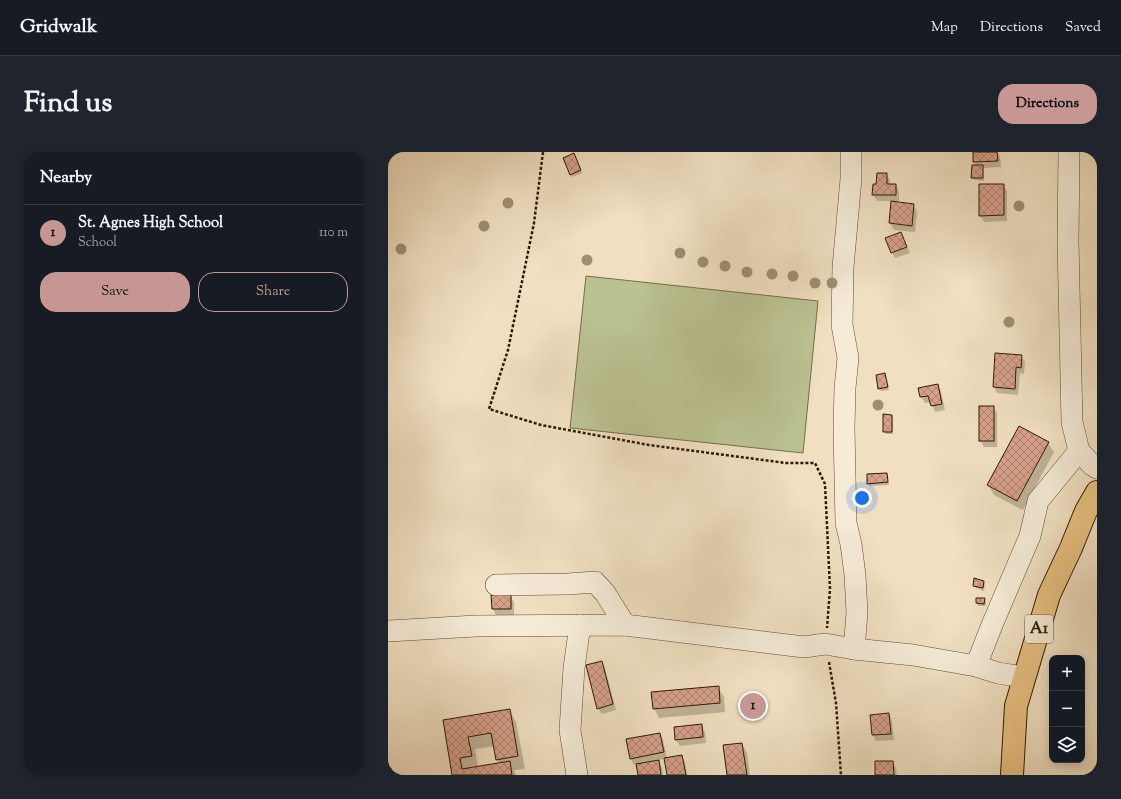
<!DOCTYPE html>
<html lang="en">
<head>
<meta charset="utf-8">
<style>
	body { margin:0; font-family:"Sorts Mill Goudy",serif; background:#20242c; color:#f1f3f6 }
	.controls { position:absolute; right:12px; bottom:12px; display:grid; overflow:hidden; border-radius:8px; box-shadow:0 2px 10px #0003 }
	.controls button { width:36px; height:36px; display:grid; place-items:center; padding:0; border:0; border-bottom:1px solid #363941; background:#171b24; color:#f1f3f6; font:20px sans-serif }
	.you { position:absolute; left:474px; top:346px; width:14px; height:14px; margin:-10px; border:3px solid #fff; border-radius:50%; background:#1a73e8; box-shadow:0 0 0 6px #1a73e833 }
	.badge { display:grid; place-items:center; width:26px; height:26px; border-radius:50%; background:#c59692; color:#111; font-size:13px; font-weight:700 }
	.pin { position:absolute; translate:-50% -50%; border:2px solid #fff; box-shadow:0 1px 4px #0006 }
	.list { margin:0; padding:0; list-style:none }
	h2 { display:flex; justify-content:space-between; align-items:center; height:52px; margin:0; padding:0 16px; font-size:17px }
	h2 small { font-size:13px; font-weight:400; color:#9ea1a6 }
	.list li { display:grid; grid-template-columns:26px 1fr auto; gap:12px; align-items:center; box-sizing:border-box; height:56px; padding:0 16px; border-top:1px solid #363941 }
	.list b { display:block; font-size:15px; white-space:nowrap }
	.list p { margin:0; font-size:13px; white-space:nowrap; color:#9ea1a6 }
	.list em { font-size:13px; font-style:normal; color:#9ea1a6 }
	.actions { display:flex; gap:8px; padding:12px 16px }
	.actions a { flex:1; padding:9px 0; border:1px solid #c59692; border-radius:16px; text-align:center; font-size:14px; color:#c59692 }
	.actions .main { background:#c59692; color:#111 }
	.icon { flex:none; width:22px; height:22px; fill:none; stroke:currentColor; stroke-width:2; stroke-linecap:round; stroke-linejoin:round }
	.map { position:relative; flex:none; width:709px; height:623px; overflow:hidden; border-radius:16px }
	header { display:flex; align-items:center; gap:24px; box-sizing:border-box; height:56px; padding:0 20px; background:#171b24; border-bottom:1px solid #363941 }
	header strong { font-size:19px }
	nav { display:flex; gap:22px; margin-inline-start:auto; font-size:14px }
	.intro { display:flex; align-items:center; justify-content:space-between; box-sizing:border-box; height:96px; padding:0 24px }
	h1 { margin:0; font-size:28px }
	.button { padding:10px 18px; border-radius:16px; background:#c59692; color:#111; font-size:14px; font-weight:700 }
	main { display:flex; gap:24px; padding:0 24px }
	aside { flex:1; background:#171b24; border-radius:16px; box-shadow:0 2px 10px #0003 }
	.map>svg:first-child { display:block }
	.garden { fill:#bbc292; stroke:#766e49 }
	.shadow { fill:#0003; fill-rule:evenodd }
	.building { fill:url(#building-cross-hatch); stroke:#301900 }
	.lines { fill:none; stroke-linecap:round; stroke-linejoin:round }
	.minor-casing { stroke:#604b30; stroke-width:22 }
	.major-casing { stroke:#301900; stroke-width:24 }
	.path { stroke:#301900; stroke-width:2.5; stroke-dasharray:3 2; stroke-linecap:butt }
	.minor { stroke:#f5ebd7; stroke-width:21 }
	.major { stroke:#e8c080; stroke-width:22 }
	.tree { fill:#9e8f6f }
	.labels { text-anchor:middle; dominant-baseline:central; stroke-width:4; stroke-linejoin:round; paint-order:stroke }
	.shield { fill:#f5ebd7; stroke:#6b5840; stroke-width:1 }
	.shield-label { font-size:16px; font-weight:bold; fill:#301900 }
</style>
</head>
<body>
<header>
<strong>Gridwalk</strong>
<nav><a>Map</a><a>Directions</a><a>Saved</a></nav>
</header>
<div class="intro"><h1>Find us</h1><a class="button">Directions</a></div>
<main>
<aside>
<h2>Nearby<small></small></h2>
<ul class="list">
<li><span class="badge">1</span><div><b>St. Agnes High School</b><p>School</p></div><em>110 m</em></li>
</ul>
<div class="actions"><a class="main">Save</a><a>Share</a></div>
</aside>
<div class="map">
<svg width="709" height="623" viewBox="0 0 709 623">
	<defs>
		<pattern id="building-cross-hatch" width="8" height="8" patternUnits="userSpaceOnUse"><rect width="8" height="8" fill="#d7a18b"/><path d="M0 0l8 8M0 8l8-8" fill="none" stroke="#af826f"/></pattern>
	</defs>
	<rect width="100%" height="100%" fill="#f0e0c1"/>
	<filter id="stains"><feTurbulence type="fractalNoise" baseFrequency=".005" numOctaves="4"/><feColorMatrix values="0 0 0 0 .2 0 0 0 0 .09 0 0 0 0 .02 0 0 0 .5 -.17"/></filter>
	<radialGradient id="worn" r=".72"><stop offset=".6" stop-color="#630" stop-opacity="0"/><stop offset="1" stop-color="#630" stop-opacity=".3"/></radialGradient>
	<path class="garden" d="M198 124 430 149 415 301 182 276Z"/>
	<g class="shadow">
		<path d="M586 0H610L612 5 613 15 595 16 596 29 586 28 584 25 589 14 586 10Z"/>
		<path d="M187 5 194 21 184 25 183 22Z"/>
		<path d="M498 22 502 28V33H508L511 39V49H489L485 42 489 33Z"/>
		<path d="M615 33 619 39V69L596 70 592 63Z"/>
		<path d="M504 50 525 53 529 59 527 80 506 78 502 71Z"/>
		<path d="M513 81 522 101 507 106 504 100Z"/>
		<path d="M608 202 633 204 637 210 636 222 632 221 630 243 609 241 606 235Z"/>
		<path d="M497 223 501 238 493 239 491 236Z"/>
		<path d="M550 233 553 239 557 258 547 260 543 250 537 251 533 245Z"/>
		<path d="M605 255 609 261V295H596L592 288Z"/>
		<path d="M504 264 505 266V282H498L496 279Z"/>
		<path d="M660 291 666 300 635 358 606 343 600 333Z"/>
		<path d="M498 322 500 324 501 333 482 334 480 332Z"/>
		<path d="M596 429 597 432 596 439 588 436 586 434Z"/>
		<path d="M104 444H122L126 450V463H108L105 457Z"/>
		<path d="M597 447 598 450V454H590L589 451Z"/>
		<path d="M214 510 217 516 228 558 214 562 210 556Z"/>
		<path d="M330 536 336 545 337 560 271 566 266 556Z"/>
		<path d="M121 558 128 570 137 617 126 618 128 623H65L56 569ZM107 594 109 607 111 612 90 615 87 597Z"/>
		<path d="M501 562 504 569 506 588 488 589 485 583 483 564Z"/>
		<path d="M313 573 317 580 318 591 292 594 288 588Z"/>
		<path d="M272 582 275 588 279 606 294 604 297 610 299 623H280L277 607 270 608 274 616 275 623H251L249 612 246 613 243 607Z"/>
		<path d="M354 592 359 601 362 623H340Z"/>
		<path d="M505 610 508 616 509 623H488Z"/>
	</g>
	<g class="building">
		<path d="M585 0H609L610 9 585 10Z"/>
		<path d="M186 1 193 18 182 23 175 6Z"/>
		<path d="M584 13H595V26H583Z"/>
		<path d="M489 21H499V32H508V43H484L485 32H488Z"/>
		<path d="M591 32H616V63L591 64Z"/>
		<path d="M503 49 526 52 524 74 501 71Z"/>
		<path d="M513 80 519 95 503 101 497 86Z"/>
		<path d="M607 201 634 203 633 216 628 215 627 237 605 235Z"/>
		<path d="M497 221 500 235 490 237 488 223Z"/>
		<path d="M550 232 554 252 543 254 540 244 532 245 530 236Z"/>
		<rect x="591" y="254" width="15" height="35"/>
		<path d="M495 262 504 263V280H495Z"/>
		<path d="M631 274 661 290 629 349 599 333Z"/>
		<path d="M499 321 500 330 479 332V322Z"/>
		<path d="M586 426 596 429 595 436 585 434Z"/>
		<path d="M103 443H123V457H104Z"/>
		<path d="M588 446H597L596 452 588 451Z"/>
		<path d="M214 509 225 552 209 557 198 513Z"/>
		<path d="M331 534 332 551 265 557 263 540Z"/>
		<path d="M122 557 130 604 108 608 103 581 80 585 84 604 72 606 74 617 122 609 124 623H64L55 568Z"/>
		<path d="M501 561 503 582 484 583 482 563Z"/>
		<path d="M314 572 315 585 287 588 286 575Z"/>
		<path d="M272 581 276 600 242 607 238 587Z"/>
		<path d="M354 591 359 623H339L335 593Z"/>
		<path d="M294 603 298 623H279L276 606Z"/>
		<path d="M271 608 273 623H250L248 612Z"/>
		<path d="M487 609H505L506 623H487Z"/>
	</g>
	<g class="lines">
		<g class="minor-casing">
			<g id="minor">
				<path d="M463 0V27L455 115 454 173 460 206 457 236 456 276 458 371 463 392 467 423 469 461 466 497"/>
				<path d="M681 0 680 89 684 270 691 299 704 313 709 316"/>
				<path d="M108 433 180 432 207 430 217 441 237 473"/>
				<path d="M0 479 88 474 237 473 416 495 437 492 466 497 525 503 588 514 610 521 636 525"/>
				<path d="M588 514 604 473 642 384 650 349 691 299"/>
				<path d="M189 623 182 578 186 516 192 473"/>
			</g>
		</g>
		<g class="major-casing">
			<path id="major" d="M624 623 628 554 661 443 683 396 698 359 709 340"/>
		</g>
		<g class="path">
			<path d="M155 0 146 71 120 198 101 257 153 273 261 293 398 311H427L437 332 442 437 439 476"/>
			<path d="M441 510 448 551 453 623"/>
		</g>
		<use href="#minor" class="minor"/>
		<use href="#major" class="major"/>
	</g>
	<g class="tree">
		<circle cx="120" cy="51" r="5.5"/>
		<circle cx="631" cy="54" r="5.5"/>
		<circle cx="96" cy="74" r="5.5"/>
		<circle cx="13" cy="97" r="5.5"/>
		<circle cx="292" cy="101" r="5.5"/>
		<circle cx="199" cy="108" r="5.5"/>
		<circle cx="315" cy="110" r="5.5"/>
		<circle cx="337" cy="114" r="5.5"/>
		<circle cx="359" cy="120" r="5.5"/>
		<circle cx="384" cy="122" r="5.5"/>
		<circle cx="405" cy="124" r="5.5"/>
		<circle cx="427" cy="131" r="5.5"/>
		<circle cx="444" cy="131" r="5.5"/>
		<circle cx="621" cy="170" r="5.5"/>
		<circle cx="490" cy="253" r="5.5"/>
	</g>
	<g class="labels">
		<rect class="shield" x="637" y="463" width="28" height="28" rx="3"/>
		<g class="shield-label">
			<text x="651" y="477">A1</text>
		</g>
	</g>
	<rect width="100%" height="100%" filter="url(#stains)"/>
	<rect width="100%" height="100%" fill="url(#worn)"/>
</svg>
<div class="controls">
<button>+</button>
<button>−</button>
<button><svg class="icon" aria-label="layers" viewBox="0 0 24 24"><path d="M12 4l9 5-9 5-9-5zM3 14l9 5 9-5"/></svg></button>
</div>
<div class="you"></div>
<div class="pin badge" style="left:365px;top:554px">1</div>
</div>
</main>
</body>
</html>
